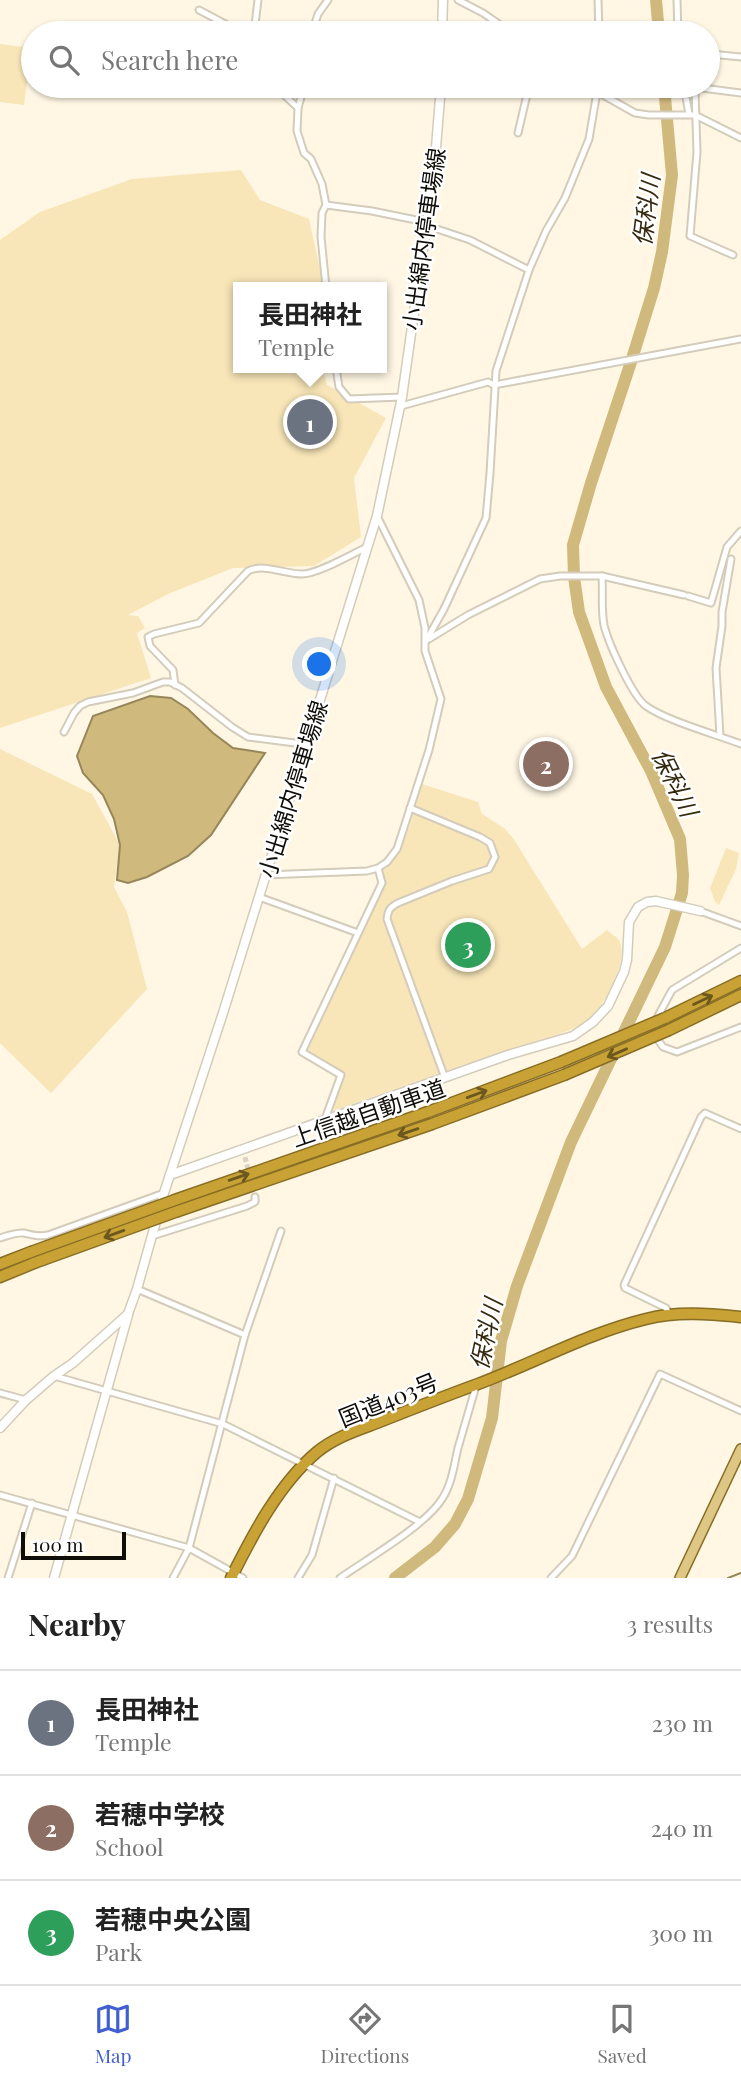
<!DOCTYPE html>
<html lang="en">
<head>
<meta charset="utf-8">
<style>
	body { margin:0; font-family:"Playfair Display","Noto Sans JP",serif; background:#f2f2f2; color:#222 }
	.scale { position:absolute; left:21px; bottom:18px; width:105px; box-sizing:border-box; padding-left:7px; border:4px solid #100e08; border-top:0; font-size:19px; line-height:24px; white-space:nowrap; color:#100e08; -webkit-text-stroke:5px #fff; paint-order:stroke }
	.you { position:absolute; left:320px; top:665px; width:24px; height:24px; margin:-18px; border:5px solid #fff; border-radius:50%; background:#1a73e8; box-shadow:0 0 0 10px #1a73e833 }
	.badge { display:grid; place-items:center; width:46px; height:46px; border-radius:50%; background:#425fd1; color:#fff; font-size:23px; font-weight:700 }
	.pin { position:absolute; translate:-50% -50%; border:4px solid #fff; box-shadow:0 2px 7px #0006 }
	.popup { position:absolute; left:233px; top:282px; width:154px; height:91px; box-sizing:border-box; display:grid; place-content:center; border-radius:0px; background:#fff; filter:drop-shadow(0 2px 5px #0005); font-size:23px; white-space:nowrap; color:#767676 }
	.popup b { font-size:26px; color:#222 }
	.popup::after { content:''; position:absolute; left:50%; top:100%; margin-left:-14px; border:14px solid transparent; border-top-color:#fff }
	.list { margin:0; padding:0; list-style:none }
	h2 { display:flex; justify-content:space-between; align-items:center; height:91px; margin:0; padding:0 28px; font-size:30px }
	h2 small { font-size:23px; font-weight:400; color:#767676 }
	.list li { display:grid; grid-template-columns:46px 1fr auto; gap:21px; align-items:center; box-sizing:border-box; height:105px; padding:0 28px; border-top:2px solid #e0e0e0 }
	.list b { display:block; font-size:26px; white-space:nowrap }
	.list p { margin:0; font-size:23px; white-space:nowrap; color:#767676 }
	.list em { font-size:23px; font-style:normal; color:#767676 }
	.icon { flex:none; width:38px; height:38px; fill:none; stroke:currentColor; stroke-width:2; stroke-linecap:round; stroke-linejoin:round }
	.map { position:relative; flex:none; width:741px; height:1578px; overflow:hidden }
	.search { position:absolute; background:#fff; box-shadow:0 2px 5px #0004; left:21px; right:21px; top:21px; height:77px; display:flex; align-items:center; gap:18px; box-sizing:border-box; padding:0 24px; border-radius:38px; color:#767676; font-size:26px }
	.sheet { height:406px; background:#fff }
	nav { display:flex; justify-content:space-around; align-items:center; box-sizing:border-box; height:98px; border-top:2px solid #e0e0e0; background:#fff; font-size:19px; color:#767676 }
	nav a { display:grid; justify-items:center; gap:4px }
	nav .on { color:#425fd1 }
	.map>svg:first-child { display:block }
	.green { fill:#f8e6b8 }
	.water { fill:#d0b97d; stroke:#96865a; stroke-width:2 }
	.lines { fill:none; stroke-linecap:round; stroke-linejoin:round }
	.stream { stroke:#96865a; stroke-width:2 }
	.river { stroke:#d0b97d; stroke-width:12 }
	.street-tunnel { stroke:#dbd4c3; stroke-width:5; stroke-dasharray:5 2.5; stroke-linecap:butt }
	.street-casing { stroke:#d4ccba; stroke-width:9 }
	.secondary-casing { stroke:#d4ccba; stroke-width:11 }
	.primary-casing { stroke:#886e25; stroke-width:12 }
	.highway-casing { stroke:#886e25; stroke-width:13 }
	.street { stroke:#fff; stroke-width:5 }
	.secondary { stroke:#fff; stroke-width:8 }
	.primary { stroke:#dec785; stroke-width:9 }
	.highway { stroke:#c8a234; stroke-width:10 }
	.highway-bridge-casing { stroke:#886e25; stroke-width:13; stroke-linecap:butt }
	.highway-bridge { stroke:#c8a234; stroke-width:10 }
	.oneway { stroke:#6c581e }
	.labels { text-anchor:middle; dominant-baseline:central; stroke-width:5; stroke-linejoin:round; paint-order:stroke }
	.street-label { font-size:23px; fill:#100e08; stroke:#fff }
	.water-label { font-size:24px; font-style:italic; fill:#352a0f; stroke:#fff }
</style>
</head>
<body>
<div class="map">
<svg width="741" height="1578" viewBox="0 0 741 1578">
	<rect width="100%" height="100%" fill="#fff7e4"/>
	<g class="green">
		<path d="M0 44 32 48 24 105 0 102Z"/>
		<path d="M241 170 260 200 309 219 321 274V287H238V368H322L327 385 386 418 354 478 361 537 314 566 233 568 168 594 128 615 138 616 145 628 137 633 151 678 0 728V240L40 212 132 179Z"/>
		<path d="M0 749 92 794 120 845 114 887 127 912 147 989 51 1093 0 1043Z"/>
		<path d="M422 784 478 802 482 814 504 828 513 838 582 949 607 930C610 933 617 937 619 940 630 958 604 1006 591 1018 574 1033 533 1041 511 1049 451 1069 392 1090 333 1111L344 1073 308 1050 382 891 386 881 382 871C407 850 413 813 422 784Z"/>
		<path d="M726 848 739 853 736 869 719 905 715 902 710 888Z"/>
	</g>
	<path class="water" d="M150 696 171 698 188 709 213 733 233 748 265 753 211 835 188 856 147 877 128 883 117 880 120 845 114 819 103 795 83 773 77 756 93 716Z"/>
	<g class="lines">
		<path class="stream" d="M728 1578 741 1573"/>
		<g class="river">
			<path d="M656 0 659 33"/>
			<path d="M395 1578 435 1547 455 1524 468 1499 492 1418 501 1341 517 1286 571 1142 665 947 682 893 683 875 680 839 651 771 606 687 579 612 574 577 573 545 591 483 631 362 654 288 662 252 672 175 664 86"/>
		</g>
		<path class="street-tunnel" d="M245 1157 255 1197"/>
		<g class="street-casing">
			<g id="street">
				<path d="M458 0 483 13 512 33"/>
				<path d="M598 0 599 33"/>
				<path d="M677 0 678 33"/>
				<path d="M199 10 231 27 255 28"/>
				<path d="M254 33 258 0"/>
				<path d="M312 33 318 14 328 0"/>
				<path d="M708 62 710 54 741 57"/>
				<path d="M261 86 281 92 298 108"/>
				<path d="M304 86 298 108 297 131 304 153 311 159 322 184 326 205 322 213 321 237 326 287"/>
				<path d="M587 86 635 113 649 115H695L741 138"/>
				<path d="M684 86 689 114"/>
				<path d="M702 86V88L695 90 697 152 690 236 733 255"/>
				<path d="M702 88 741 93"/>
				<path d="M518 133 529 86"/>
				<path d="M326 205 372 211 426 222 434 228 470 240 529 270"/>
				<path d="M336 368 339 387 349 399 402 397"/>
				<path d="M401 406 488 382 494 385 741 339"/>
				<path d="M602 576C603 592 601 610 604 625 608 642 632 696 646 706 667 721 715 734 741 744"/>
				<path d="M688 596 711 603 727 547 741 531"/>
				<path d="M429 639 468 615 540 579 560 576H602L684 595"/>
				<path d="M426 641 444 609 486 518 490 473 496 371 529 270 546 231 565 198 589 139 598 86"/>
				<path d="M175 685 173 670 150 646 148 637 154 634 199 623 248 571C264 563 284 574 302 574 318 574 352 554 367 547"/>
				<path d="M64 732 74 713 80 706 88 702 133 693 163 682H170L182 688 232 727 248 737 295 743 304 747"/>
				<path d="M720 736 716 668 722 626V612L731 559"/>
				<path d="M410 808 480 837 490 843 495 857 489 869 452 881 398 903C390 907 388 910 387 919L445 1078"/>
				<path d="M265 875 367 871 378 868 387 862 397 849 429 750 441 699 425 651V628L419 600 377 516"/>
				<path d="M259 897 358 933"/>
				<path d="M700 911 741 926"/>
				<path d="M741 948 672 990 658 1016 656 1029 658 1040 663 1047 677 1052 741 1027"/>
				<path d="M325 1119 341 1075 302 1052 382 883 378 868"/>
				<path d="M152 1236 247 1206 255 1202V1197"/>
				<path d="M0 1238C7 1236 16 1232 24 1233 33 1235 38 1237 48 1235L164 1193"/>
				<path d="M137 1289 245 1335 189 1548 173 1578"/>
				<path d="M670 1315 666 1308 625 1288 624 1285 701 1117 705 1113 741 1129"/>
				<path d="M245 1335 281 1231"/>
				<path d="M54 1376 223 1424 420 1522"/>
				<path d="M0 1393 26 1400"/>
				<path d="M0 1495 189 1548 243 1578"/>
				<path d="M8 1578 32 1503"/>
				<path d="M298 1578 312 1555 334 1478"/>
				<path d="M340 1578C367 1559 425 1526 442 1499 452 1484 454 1465 458 1448 464 1427 470 1406 476 1386"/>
				<path d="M551 1578 572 1556 660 1374 741 1411"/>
			</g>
		</g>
		<g class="secondary-casing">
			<g id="secondary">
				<path d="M442 33 443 0"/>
				<path d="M170 1175 508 1055 573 1036 593 1022 608 1006 624 972 627 960 629 922 638 907 647 902 656 901 700 911"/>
				<path d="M0 1428 26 1400 54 1376 73 1363 128 1314 137 1289 164 1193 223 1013 377 516 402 397 434 172 441 86"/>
				<path d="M54 1578 128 1315"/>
			</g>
		</g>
		<g class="primary-casing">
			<path id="primary" d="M680 1578 741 1449"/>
		</g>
		<g class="highway-casing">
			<g id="highway">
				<path d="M665 1018 741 981"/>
				<path d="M669 1030 741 995"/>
				<path d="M175 1200 428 1112 561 1062"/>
				<path d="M178 1211 432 1124 564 1075"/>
				<path d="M0 1264 31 1252"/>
				<path d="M0 1277 34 1263"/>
				<path d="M231 1578C253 1534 279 1484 317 1452 335 1437 358 1430 379 1422 412 1409 445 1396 478 1384 534 1363 588 1333 646 1319 678 1311 709 1314 741 1317"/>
			</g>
		</g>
		<use href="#street" class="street"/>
		<use href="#secondary" class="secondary"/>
		<use href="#primary" class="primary"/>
		<use href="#highway" class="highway"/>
		<g class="highway-bridge-casing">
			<g id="highway-bridge">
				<path d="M561 1062 665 1018"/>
				<path d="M564 1075 669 1030"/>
				<path d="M31 1252 175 1200"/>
				<path d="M34 1263 178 1211"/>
			</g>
		</g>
		<use href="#highway-bridge" class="highway-bridge"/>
	</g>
	<defs><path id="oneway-shaft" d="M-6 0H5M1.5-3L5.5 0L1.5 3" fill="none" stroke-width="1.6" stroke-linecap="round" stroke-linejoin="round" transform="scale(1.75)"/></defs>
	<g class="oneway">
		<use href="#oneway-shaft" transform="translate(703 1000) rotate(-26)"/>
		<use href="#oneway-shaft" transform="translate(617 1053) rotate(157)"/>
		<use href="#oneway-shaft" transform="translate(477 1094) rotate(-20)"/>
		<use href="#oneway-shaft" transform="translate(408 1132) rotate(161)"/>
		<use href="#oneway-shaft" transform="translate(239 1177) rotate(-19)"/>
		<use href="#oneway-shaft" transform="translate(114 1234) rotate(160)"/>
	</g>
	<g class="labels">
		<g class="street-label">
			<text transform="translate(423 239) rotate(-82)">小出綿内停車場線</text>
			<text transform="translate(292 789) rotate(-73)">小出綿内停車場線</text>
			<text transform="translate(368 1112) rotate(-19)">上信越自動車道</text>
			<text transform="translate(388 1399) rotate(-22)">国道403号</text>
		</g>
		<g class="water-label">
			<text transform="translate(645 210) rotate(-83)">保科川</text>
			<text transform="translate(676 782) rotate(64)">保科川</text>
			<text transform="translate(485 1334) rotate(-78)">保科川</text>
		</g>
	</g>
</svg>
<div class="scale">100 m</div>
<div class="you"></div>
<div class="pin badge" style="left:310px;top:422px;background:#6b7280">1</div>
<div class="popup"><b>長田神社</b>Temple</div>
<div class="pin badge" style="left:546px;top:764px;background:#8d6e63">2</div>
<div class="pin badge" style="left:468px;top:945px;background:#2e9e5b">3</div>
<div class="search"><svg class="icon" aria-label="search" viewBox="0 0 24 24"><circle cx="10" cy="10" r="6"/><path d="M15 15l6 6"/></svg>Search here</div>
</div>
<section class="sheet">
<h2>Nearby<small>3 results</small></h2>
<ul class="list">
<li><span class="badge" style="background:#6b7280">1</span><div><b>長田神社</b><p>Temple</p></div><em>230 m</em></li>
<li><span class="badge" style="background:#8d6e63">2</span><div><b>若穂中学校</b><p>School</p></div><em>240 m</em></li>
<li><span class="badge" style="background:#2e9e5b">3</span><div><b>若穂中央公園</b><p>Park</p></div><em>300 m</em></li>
</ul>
</section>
<nav>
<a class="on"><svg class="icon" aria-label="map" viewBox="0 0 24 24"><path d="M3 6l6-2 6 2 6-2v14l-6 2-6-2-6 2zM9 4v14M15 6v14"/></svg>Map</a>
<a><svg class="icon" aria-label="directions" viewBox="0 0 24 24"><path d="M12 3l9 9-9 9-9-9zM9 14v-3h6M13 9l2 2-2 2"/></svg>Directions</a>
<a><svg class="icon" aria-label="saved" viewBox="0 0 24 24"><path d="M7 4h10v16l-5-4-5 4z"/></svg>Saved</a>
</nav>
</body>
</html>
